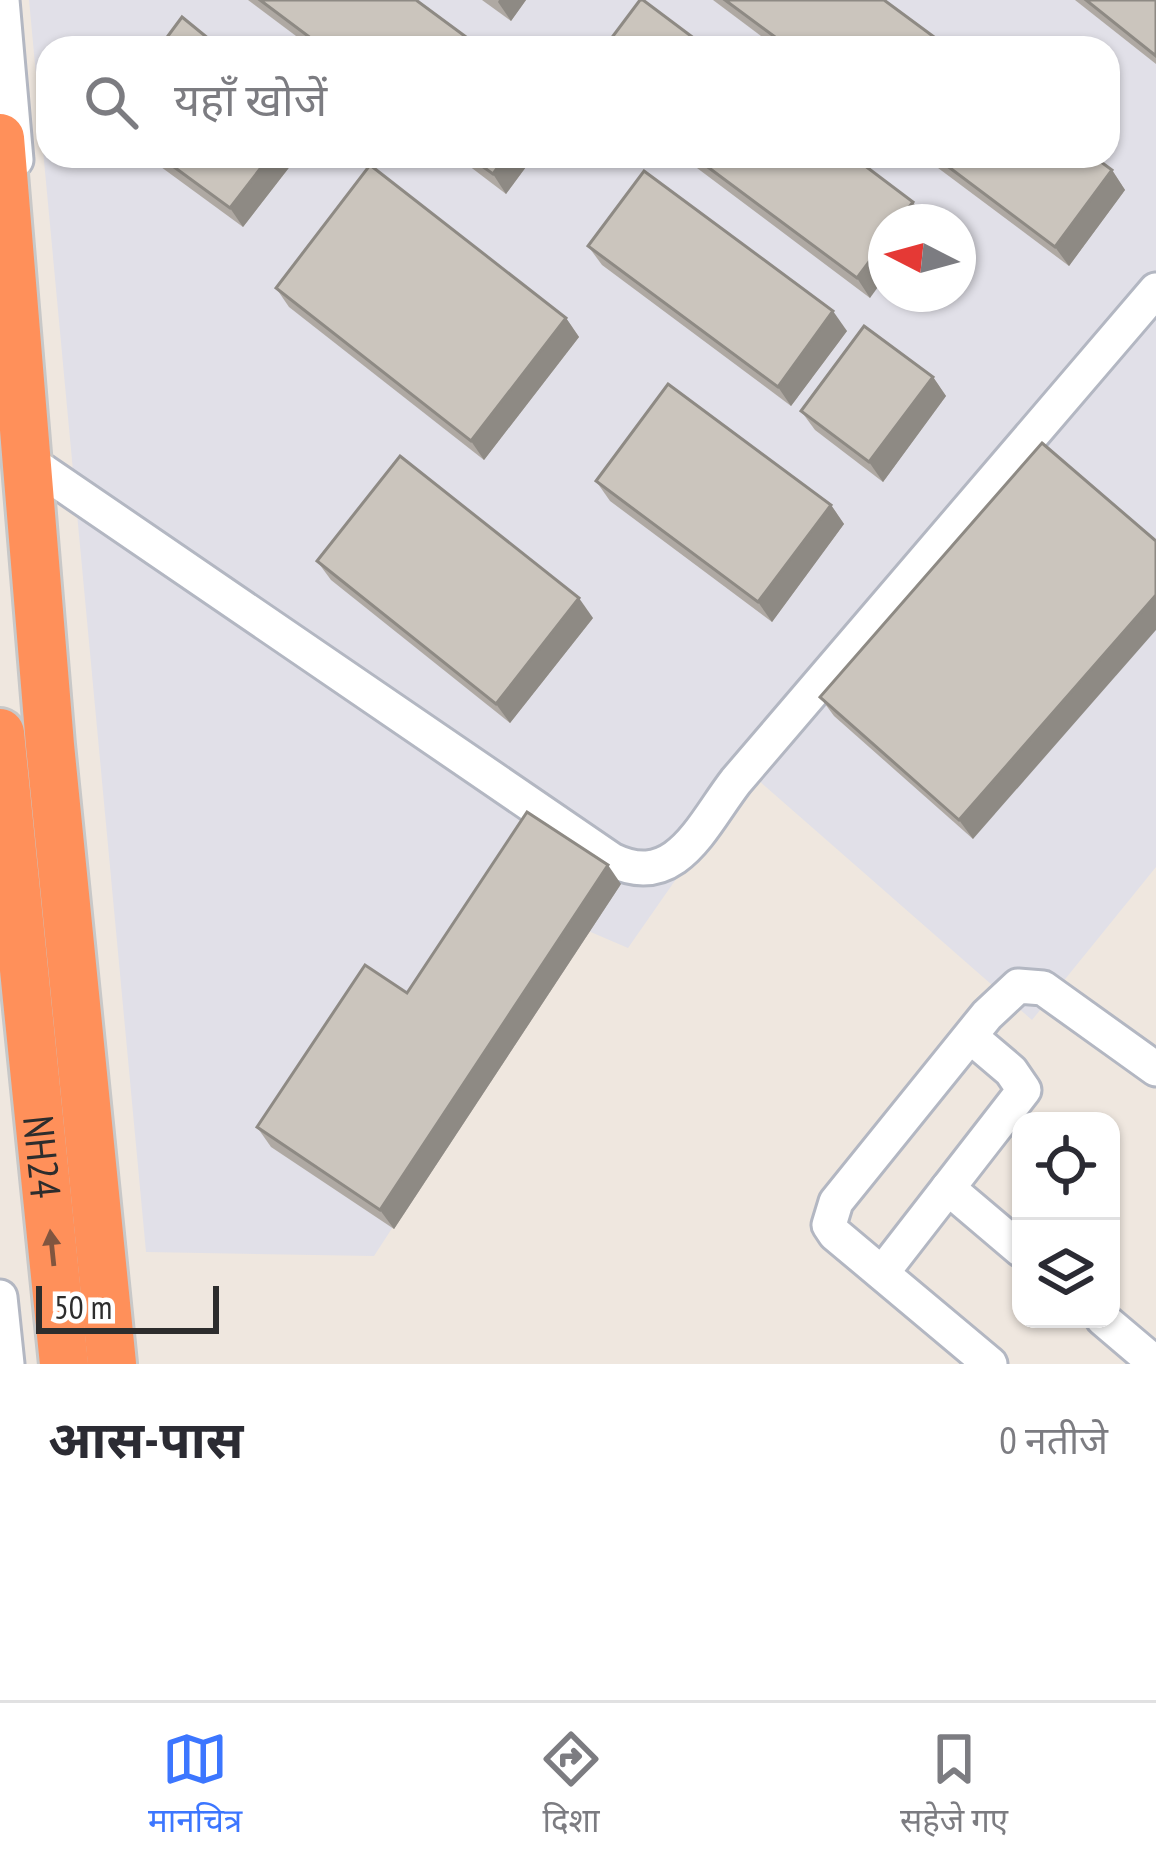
<!DOCTYPE html>
<html lang="hi">
<head>
<meta charset="utf-8">
<style>
	body { margin:0; font-family:"PT Sans Narrow","Noto Sans Devanagari",sans-serif; background:#f7f7f7; color:#2b2b33 }
	.controls { position:absolute; right:36px; bottom:36px; display:grid; overflow:hidden; border-radius:24px; box-shadow:0 3px 9px #0004 }
	.controls button { width:108px; height:108px; display:grid; place-items:center; padding:0; border:0; border-bottom:3px solid #e1e1e2; background:#fff; color:#2b2b33; font:60px sans-serif }
	.compass { position:absolute; left:868px; top:204px; width:108px; height:108px; border-radius:50%; background:#fff; box-shadow:0 3px 9px #0004; rotate:276deg }
	.scale { position:absolute; left:36px; bottom:30px; width:183px; box-sizing:border-box; padding-left:12px; border:6px solid #2d2d2d; border-top:0; font-size:33px; line-height:42px; white-space:nowrap; color:#2d2d2d; -webkit-text-stroke:9px #fff; paint-order:stroke }
	.list { margin:0; padding:0; list-style:none }
	h2 { display:flex; justify-content:space-between; align-items:center; height:156px; margin:0; padding:0 48px; font-size:51px }
	h2 small { font-size:39px; font-weight:400; color:#7c7c81 }
	.icon { flex:none; width:66px; height:66px; fill:none; stroke:currentColor; stroke-width:2; stroke-linecap:round; stroke-linejoin:round }
	.map { position:relative; flex:none; width:1156px; height:1364px; overflow:hidden }
	.search { position:absolute; background:#fff; box-shadow:0 3px 9px #0004; left:36px; right:36px; top:36px; height:132px; display:flex; align-items:center; gap:30px; box-sizing:border-box; padding:0 42px; border-radius:36px; color:#7c7c81; font-size:45px }
	.sheet { height:336px; background:#fff }
	nav { display:flex; justify-content:space-around; align-items:center; box-sizing:border-box; height:168px; border-top:3px solid #e1e1e2; background:#fff; font-size:33px; color:#7c7c81 }
	nav a { display:grid; justify-items:center; gap:6px }
	nav .on { color:#3c76ff }
	.map>svg:first-child { display:block }
	.industrial { fill:#e1e0e8; fill-rule:evenodd }
	.lines { fill:none; stroke-linecap:round; stroke-linejoin:round }
	.minor-casing { stroke:#b3b7c2; stroke-width:39 }
	.highway-casing { stroke:#c8c8c8; stroke-width:54 }
	.minor { stroke:#fff; stroke-width:33 }
	.highway { stroke:#ff905a; stroke-width:48 }
	.wall { fill:#afa9a3 }
	.shaded-wall { fill:#8e8a84 }
	.building { fill:#cbc5bd; stroke:#8e8a84; stroke-width:3 }
	.oneway { fill:#81553f }
	.labels { text-anchor:middle; dominant-baseline:central; stroke-width:10; stroke-linejoin:round; paint-order:stroke }
	.street-label { font-size:42px; fill:#2d2d2d; stroke:#fff }
</style>
</head>
<body>
<div class="map">
<svg width="1156" height="1364" viewBox="0 0 1156 1364">
	<rect width="100%" height="100%" fill="#efe7df"/>
	<path class="industrial" d="M29 0H1156V867L1032 1020 750 773 628 948 586 930 374 1256 146 1252ZM48 48H1108V156H48ZM886 222H958V294H886Z"/>
	<g class="lines">
		<g class="minor-casing">
			<g id="minor">
				<path d="M2 0 16 160"/>
				<path d="M43 471 612 860C676 891 702 825 736 781L1156 290"/>
				<path d="M948 1188 1021 1250"/>
				<path d="M882 1273 1024 1090 1011 1071 971 1037"/>
				<path d="M0 1297 7 1364"/>
				<path d="M1103 1319 1156 1364"/>
				<path d="M990 1364 835 1234 829 1225 836 1202 987 1015 1018 986 1043 988 1156 1069"/>
			</g>
		</g>
		<g class="highway-casing">
			<g id="highway">
				<path d="M0 138 50 745 112 1364"/>
				<path id="s1" d="M0 733 64 1364"/>
			</g>
		</g>
		<use href="#minor" class="minor"/>
		<use href="#highway" class="highway"/>
	</g>
	<g class="wall">
		<path d="M248 0H416L481 48H312Z"/>
		<path d="M482 0H526L511 21Z"/>
		<path d="M713 0H884L949 48H777Z"/>
		<path d="M1075 0H1156V64Z"/>
		<path d="M146 156H298L243 227Z"/>
		<path d="M456 156H534L506 194Z"/>
		<path d="M681 156H852L927 221 886 222 870 298Z"/>
		<path d="M922 156H1093L1112 170 1125 190 1069 266Z"/>
		<path d="M588 246 847 331 791 406 602 265Z"/>
		<path d="M276 288 566 318 579 337 484 460 289 307Z"/>
		<path d="M933 377 946 396 883 482 815 430 801 411Z"/>
		<path d="M1042 443 973 839 834 716 820 697Z"/>
		<path d="M596 481 831 505 844 524 772 622 610 501Z"/>
		<path d="M317 561 593 618 510 723 331 580Z"/>
		<path d="M621 884 394 1229 271 1147 257 1127 407 993Z"/>
	</g>
	<g class="shaded-wall">
		<path d="M499 0H526L511 21 498 2Z"/>
		<path d="M270 156H298L243 227 230 208Z"/>
		<path d="M506 156H534L506 194 493 174Z"/>
		<path d="M1112 170 1125 190 1069 266 1055 247Z"/>
		<path d="M913 202 926 222H898Z"/>
		<path d="M886 239V276L870 298 857 278Z"/>
		<path d="M833 311 847 331 791 406 778 387Z"/>
		<path d="M566 318 579 337 484 460 471 441Z"/>
		<path d="M933 377 946 396 883 482 869 462Z"/>
		<path d="M831 505 844 524 772 622 758 602Z"/>
		<path d="M1156 595V630L973 839 959 820Z"/>
		<path d="M579 598 593 618 510 723 496 704Z"/>
		<path d="M608 865 621 884 394 1229 380 1210Z"/>
	</g>
	<g class="building">
		<path d="M260 0H416L481 48H324Z"/>
		<path d="M640 0H643L707 48H604Z"/>
		<path d="M725 0H884L949 48H790Z"/>
		<path d="M1086 0H1156V56Z"/>
		<path d="M182 17 220 48H159Z"/>
		<path d="M159 156H270L230 208Z"/>
		<path d="M468 156H506L493 174Z"/>
		<path d="M693 156H852L913 202 898 222H886V239L857 278Z"/>
		<path d="M934 156H1093L1112 170 1055 247Z"/>
		<path d="M370 165 566 318 471 441 276 288Z"/>
		<path d="M644 171 833 311 778 387 588 246Z"/>
		<path d="M864 326 933 377 869 462 801 411Z"/>
		<path d="M668 384 831 505 758 602 596 481Z"/>
		<path d="M1042 443 1156 541V595L959 820 820 697Z"/>
		<path d="M400 456 579 598 496 704 317 561Z"/>
		<path d="M527 812 608 865 380 1210 257 1127 365 965 407 993Z"/>
	</g>
	<defs><path id="oneway-solid" d="M-6-.8H1V-3.2L6.5 0L1 3.2V.8H-6Z" transform="scale(3)"/></defs>
	<use class="oneway" href="#oneway-solid" transform="translate(52 1248) rotate(-96)"/>
	<g class="labels">
		<g class="street-label">
			<text stroke="none"><textPath href="#s1" startOffset="426">NH24</textPath></text>
		</g>
	</g>
</svg>
<div class="controls">
<button><svg class="icon" aria-label="locate" viewBox="0 0 24 24"><circle cx="12" cy="12" r="6"/><path d="M12 2v4M12 18v4M2 12h4M18 12h4"/></svg></button>
<button><svg class="icon" aria-label="layers" viewBox="0 0 24 24"><path d="M12 4l9 5-9 5-9-5zM3 14l9 5 9-5"/></svg></button>
</div>
<svg class="compass" viewBox="-18 -18 36 36"><path d="M0-13l5 13h-10z" fill="#e53935"/><path d="M0 13l5-13h-10z" fill="#7c7c81"/></svg>
<div class="scale">50 m</div>
<div class="search"><svg class="icon" aria-label="search" viewBox="0 0 24 24"><circle cx="10" cy="10" r="6"/><path d="M15 15l6 6"/></svg>यहाँ खोजें</div>
</div>
<section class="sheet">
<h2>आस-पास<small>0 नतीजे</small></h2>
<ul class="list">
</ul>
</section>
<nav>
<a class="on"><svg class="icon" aria-label="map" viewBox="0 0 24 24"><path d="M3 6l6-2 6 2 6-2v14l-6 2-6-2-6 2zM9 4v14M15 6v14"/></svg>मानचित्र</a>
<a><svg class="icon" aria-label="directions" viewBox="0 0 24 24"><path d="M12 3l9 9-9 9-9-9zM9 14v-3h6M13 9l2 2-2 2"/></svg>दिशा</a>
<a><svg class="icon" aria-label="saved" viewBox="0 0 24 24"><path d="M7 4h10v16l-5-4-5 4z"/></svg>सहेजे गए</a>
</nav>
</body>
</html>
